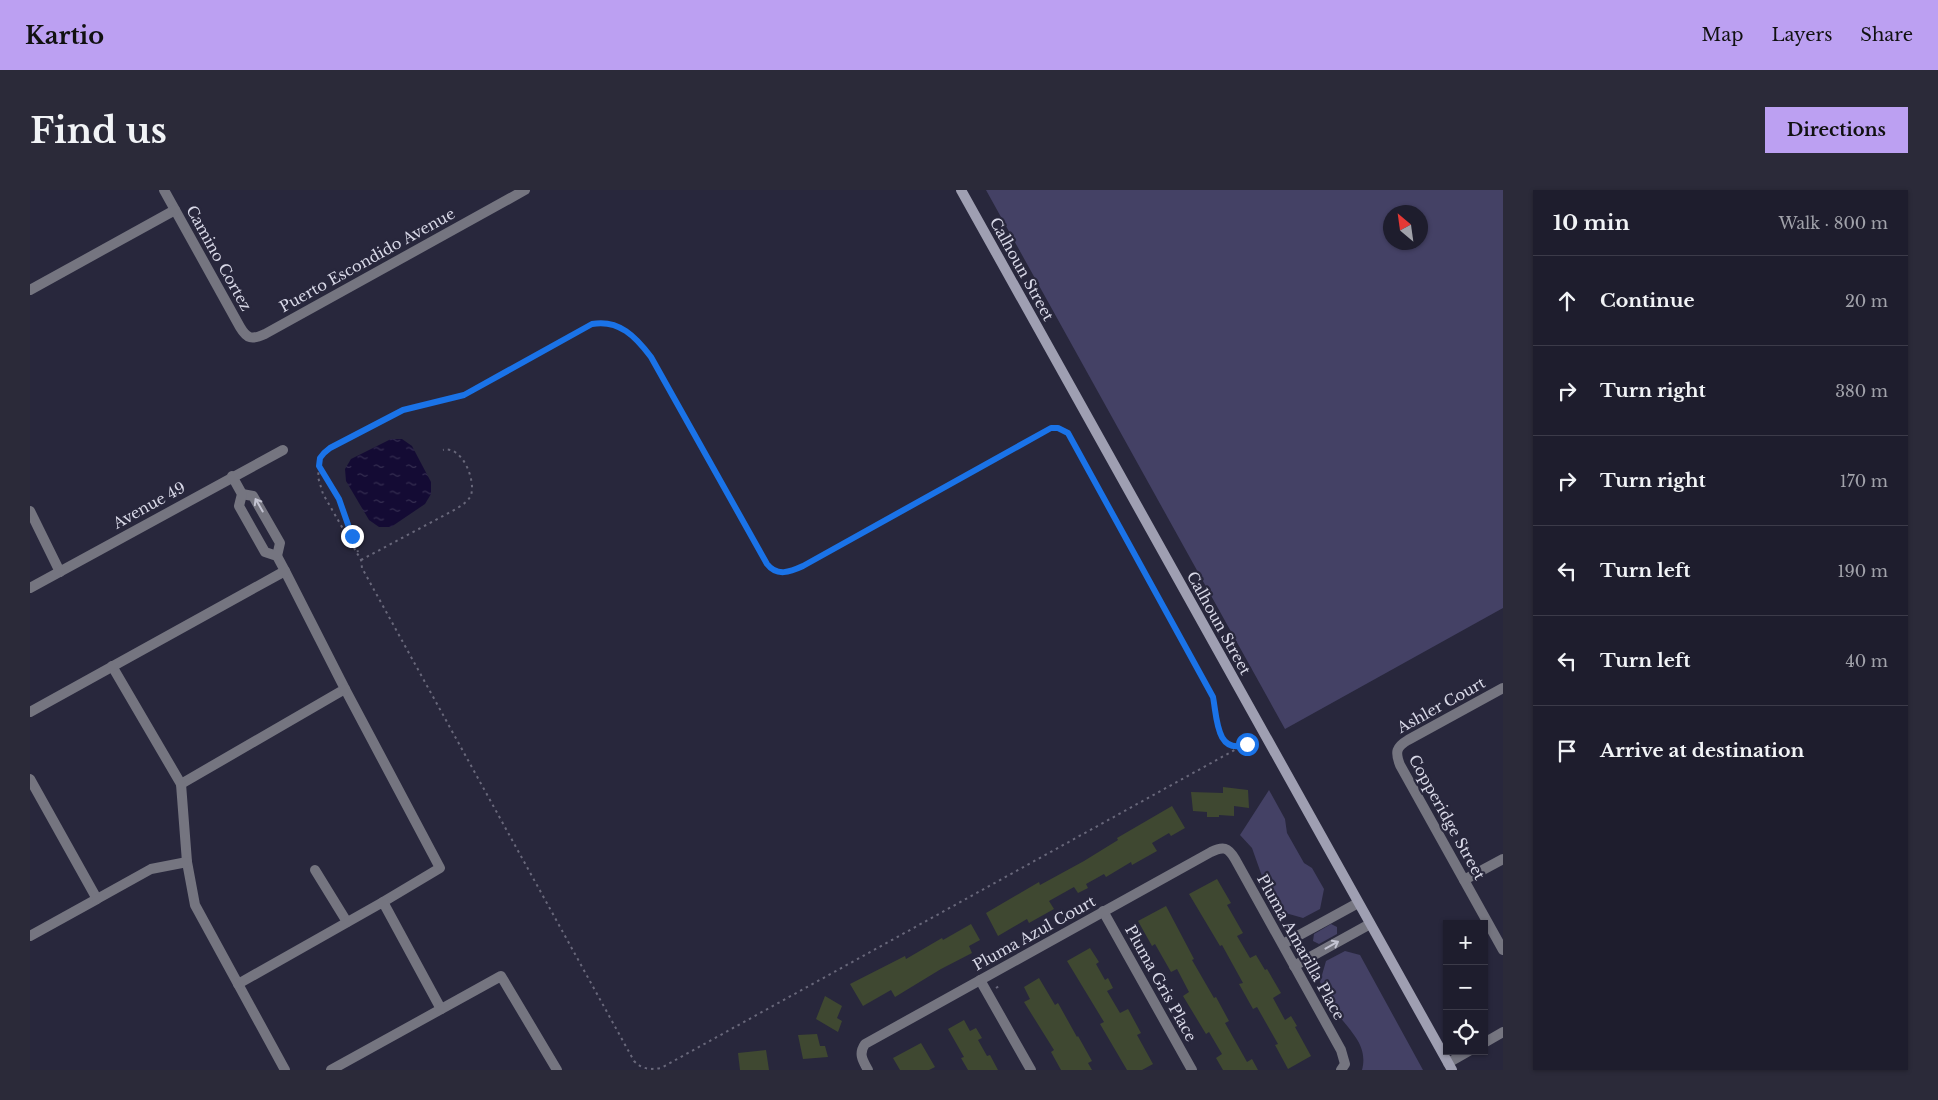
<!DOCTYPE html>
<html lang="en">
<head>
<meta charset="utf-8">
<style>
	body { margin:0; font-family:"Libre Baskerville",serif; background:#2b2a39; color:#f1f3f6 }
	.controls { position:absolute; right:15px; bottom:15px; display:grid; overflow:hidden; border-radius:0px; box-shadow:0 1px 4px #0004 }
	.controls button { width:45px; height:45px; display:grid; place-items:center; padding:0; border:0; border-bottom:1px solid #3c3b49; background:#1e1d2d; color:#f1f3f6; font:25px sans-serif }
	.compass { position:absolute; left:1353px; top:15px; width:45px; height:45px; border-radius:50%; background:#1e1d2d; box-shadow:0 1px 4px #0004; rotate:331deg }
	.stop { position:absolute; width:15px; height:15px; margin:-11px; border:4px solid #1a73e8; border-radius:50%; background:#fff }
	.stop.end { background:#1a73e8; border-color:#fff; box-shadow:0 1px 5px #0008 }
	.list { margin:0; padding:0; list-style:none }
	h2 { display:flex; justify-content:space-between; align-items:center; height:65px; margin:0; padding:0 20px; font-size:21px }
	h2 small { font-size:16px; font-weight:400; color:#a1a2aa }
	.list li { display:grid; grid-template-columns:32px 1fr auto; gap:15px; align-items:center; box-sizing:border-box; height:90px; padding:0 20px; border-top:1px solid #3c3b49 }
	.list b { display:block; font-size:19px; white-space:nowrap }
	.list em { font-size:16px; font-style:normal; color:#a1a2aa }
	.icon { flex:none; width:28px; height:28px; fill:none; stroke:currentColor; stroke-width:2; stroke-linecap:round; stroke-linejoin:round }
	.map { position:relative; flex:none; width:1473px; height:880px; overflow:hidden; border-radius:0px }
	header { display:flex; align-items:center; gap:30px; box-sizing:border-box; height:70px; padding:0 25px; background:#bca0f2; color:#111 }
	header strong { font-size:24px }
	nav { display:flex; gap:28px; margin-inline-start:auto; font-size:18px }
	.intro { display:flex; align-items:center; justify-content:space-between; box-sizing:border-box; height:120px; padding:0 30px }
	h1 { margin:0; font-size:35px }
	.button { padding:12px 22px; border-radius:0px; background:#bca0f2; color:#111; font-size:18px; font-weight:700 }
	main { display:flex; gap:30px; padding:0 30px }
	aside { flex:1; background:#1e1d2d; border-radius:0px; box-shadow:0 1px 4px #0004 }
	.map>svg:first-child { display:block }
	.grass { fill:#444165; fill-rule:evenodd }
	.water { fill:url(#water-ripples) }
	.building { fill:#3f4831 }
	.lines { fill:none; stroke-linecap:round; stroke-linejoin:round }
	.path { stroke:#69687b; stroke-width:2; stroke-dasharray:2.5 4; stroke-linecap:butt }
	.street { stroke:#757580; stroke-width:10 }
	.secondary { stroke:#9f9fb2; stroke-width:10 }
	.oneway { stroke:#c4c4d2 }
	.route { stroke:#1a73e8; stroke-width:6 }
	.labels { text-anchor:middle; dominant-baseline:central; stroke-width:4.5; stroke-linejoin:round; paint-order:stroke }
	.street-label { font-size:15px; fill:#d8d8e7; stroke:#28273c }
</style>
</head>
<body>
<header>
<strong>Kartio</strong>
<nav><a>Map</a><a>Layers</a><a>Share</a></nav>
</header>
<div class="intro"><h1>Find us</h1><a class="button">Directions</a></div>
<main>
<div class="map">
<svg width="1473" height="880" viewBox="0 0 1473 880">
	<defs>
		<pattern id="water-ripples" width="26" height="14" patternUnits="userSpaceOnUse" patternTransform="scale(1.25)"><rect width="26" height="14" fill="#140b34"/><path d="M2 4q2-2 4 0t4 0M15 11q2-2 4 0t4 0" fill="none" stroke="#352e51"/></pattern>
	</defs>
	<rect width="100%" height="100%" fill="#28273c"/>
	<g class="grass">
		<path d="M956 0H1473V418L1255 539ZM1360 22H1390V52H1360Z"/>
		<path d="M1239 600 1255 629 1257 643 1274 673 1282 678 1294 699 1290 719 1273 728 1252 722 1233 689 1222 658 1210 645Z"/>
		<path d="M1301 734 1307 737V744L1289 754 1283 751 1284 744Z"/>
		<path d="M1315 761 1330 765 1393 880H1332C1338 857 1323 844 1310 827 1303 816 1297 803 1290 792L1296 771Z"/>
	</g>
	<path class="water" d="M361 249H372L382 256 401 292V304L395 314 361 337H349L339 330 316 291 315 279 321 269Z"/>
	<g class="building">
		<path d="M1193 597 1218 600 1219 618 1204 616V626L1189 625V627H1177V622L1163 621 1161 602 1193 603Z"/>
		<path d="M1142 616 1155 638 1141 646 1139 643 1122 653 1127 661 1102 675 1101 672 1076 687 1074 684 1056 694 1058 698 1048 703 1044 697 1019 711 1024 719 999 733 997 729 968 746 956 723 1009 692 1010 695 1054 671 1088 650 1087 648Z"/>
		<path d="M1187 689 1201 713 1197 715 1213 743 1207 746 1220 768 1226 765 1235 780 1237 779 1251 803 1243 808 1255 830 1261 826 1267 836 1265 837 1281 866 1258 879 1245 855 1248 854 1227 817 1223 819 1209 794 1213 793 1192 755 1190 756 1159 704Z"/>
		<path d="M1136 716 1164 769 1162 770 1184 808 1186 807 1199 831 1195 833 1217 872 1222 869 1228 880H1193L1186 868 1192 864 1179 842 1176 844 1153 806 1159 802 1147 779 1141 782 1125 754 1122 756 1108 731Z"/>
		<path d="M941 734 950 750 939 756 942 763 911 779 865 807 861 800 833 816 820 794 875 766 876 769 912 748 913 750Z"/>
		<path d="M1060 758 1069 772 1066 774 1075 790 1078 788 1083 798 1077 801 1090 823 1098 819 1111 843 1107 845 1123 874 1112 880H1097L1070 834 1074 832 1037 771Z"/>
		<path d="M1009 788 1025 815 1028 813 1047 847 1048 846 1062 871 1058 873 1062 880H1031L1021 862 1024 860 994 812 1000 809 994 797Z"/>
		<path d="M795 806 812 816 807 828 812 831 808 842 786 829Z"/>
		<path d="M934 830 940 841 946 838 952 848 948 850 957 866 960 865 968 880H938L931 868 934 867 918 839Z"/>
		<path d="M787 844 790 856H795L798 867 773 869 768 845Z"/>
		<path d="M891 853 905 877 899 880H870L863 868Z"/>
		<path d="M736 860 739 880H710L708 863Z"/>
	</g>
	<g class="lines">
		<g class="path">
			<path d="M290 278 309 309 328 362"/>
			<path d="M331 370 426 319C432 315 438 312 441 305 446 290 432 255 413 260"/>
			<path d="M1210 557 631 878C619 880 612 879 604 871L332 378 331 370 293 304 288 287 290 268 294 263 299 258 373 220 434 205 562 134C589 129 606 147 621 167L737 374C747 387 760 382 773 376L1021 238C1031 238 1037 242 1042 250L1183 507C1188 535 1188 571 1226 549"/>
			<path d="M966 798 971 795"/>
		</g>
		<g class="street">
			<path d="M134 0 210 137C217 149 222 150 235 144L495 0"/>
			<path d="M0 100 145 20"/>
			<path d="M212 304 223 306 250 353 247 366"/>
			<path d="M0 321 30 382"/>
			<path d="M0 398 253 260"/>
			<path d="M82 476 151 594 315 499 255 381"/>
			<path d="M1473 498 1378 550C1366 557 1365 562 1370 575L1473 760"/>
			<path d="M315 499 410 678 353 712"/>
			<path d="M0 522 255 381 247 366 235 362 209 316 212 304 202 286"/>
			<path d="M0 589 67 709 0 746"/>
			<path d="M151 594 157 672 165 715 255 880"/>
			<path d="M285 680 317 732"/>
			<path d="M1434 690 1473 669"/>
			<path d="M67 709 121 679 157 672"/>
			<path d="M1073 721 1162 880"/>
			<path d="M1253 754 1328 713"/>
			<path d="M1264 776 1340 734"/>
			<path d="M950 790 1001 880"/>
			<path d="M208 794 353 712 411 819"/>
			<path d="M1454 853 1473 842"/>
			<path d="M1418 873 1439 861"/>
			<path d="M301 880 471 786 527 880"/>
			<path d="M838 880C833 871 828 864 835 854L1181 662C1193 656 1198 657 1205 669L1311 860 1315 874 1311 880"/>
		</g>
		<path class="secondary" d="M931 0 1422 880"/>
	</g>
	<defs><path id="oneway-shaft" d="M-6 0H5M1.5-3L5.5 0L1.5 3" fill="none" stroke-width="1.6" stroke-linecap="round" stroke-linejoin="round" transform="scale(1.25)"/></defs>
	<g class="oneway">
		<use href="#oneway-shaft" transform="translate(229 315) rotate(-120)"/>
		<use href="#oneway-shaft" transform="translate(1302 755) rotate(-29)"/>
	</g>
	<g class="lines">
		<path class="route" d="M322 346 309 309 289 276 290 268 294 263 300 258 373 220 434 205 562 134C589 129 606 147 621 167L737 374C747 387 760 382 773 376L1021 238H1028L1038 243 1183 507C1187 527 1186 566 1217 554"/>
	</g>
	<g class="labels">
		<g class="street-label">
			<text transform="translate(189 68) rotate(61)">Camino Cortez</text>
			<text transform="translate(337 70) rotate(-29)">Puerto Escondido Avenue</text>
			<text transform="translate(992 79) rotate(61)">Calhoun Street</text>
			<text transform="translate(119 315) rotate(-29)">Avenue 49</text>
			<text transform="translate(1189 433) rotate(61)">Calhoun Street</text>
			<text transform="translate(1411 515) rotate(-29)">Ashler Court</text>
			<text transform="translate(1417 627) rotate(61)">Copperidge Street</text>
			<text transform="translate(1004 743) rotate(-29)">Pluma Azul Court</text>
			<text transform="translate(1271 757) rotate(61)">Pluma Amarilla Place</text>
			<text transform="translate(1131 793) rotate(61)">Pluma Gris Place</text>
		</g>
	</g>
</svg>
<div class="controls">
<button>+</button>
<button>−</button>
<button><svg class="icon" aria-label="locate" viewBox="0 0 24 24"><circle cx="12" cy="12" r="6"/><path d="M12 2v4M12 18v4M2 12h4M18 12h4"/></svg></button>
</div>
<svg class="compass" viewBox="-18 -18 36 36"><path d="M0-13l5 13h-10z" fill="#e53935"/><path d="M0 13l5-13h-10z" fill="#a1a2aa"/></svg>
<div class="stop" style="left:1217px;top:554px"></div>
<div class="stop end" style="left:322px;top:346px"></div>
</div>
<aside>
<h2>10 min<small>Walk · 800 m</small></h2>
<ul class="list">
<li><svg class="icon" aria-label="ahead" viewBox="0 0 24 24"><path d="M12 20V5M6 11l6-6 6 6"/></svg><div><b>Continue</b></div><em>20 m</em></li>
<li><svg class="icon" aria-label="right" viewBox="0 0 24 24"><path d="M7 20v-9h11M14 6l5 5-5 5"/></svg><div><b>Turn right</b></div><em>380 m</em></li>
<li><svg class="icon" aria-label="right" viewBox="0 0 24 24"><path d="M7 20v-9h11M14 6l5 5-5 5"/></svg><div><b>Turn right</b></div><em>170 m</em></li>
<li><svg class="icon" aria-label="left" viewBox="0 0 24 24"><path d="M17 20v-9H6M10 6l-5 5 5 5"/></svg><div><b>Turn left</b></div><em>190 m</em></li>
<li><svg class="icon" aria-label="left" viewBox="0 0 24 24"><path d="M17 20v-9H6M10 6l-5 5 5 5"/></svg><div><b>Turn left</b></div><em>40 m</em></li>
<li><svg class="icon" aria-label="arrive" viewBox="0 0 24 24"><path d="M6 21V4h12l-3 4 3 4H6"/></svg><div><b>Arrive at destination</b></div></li>
</ul>
</aside>
</main>
</body>
</html>
